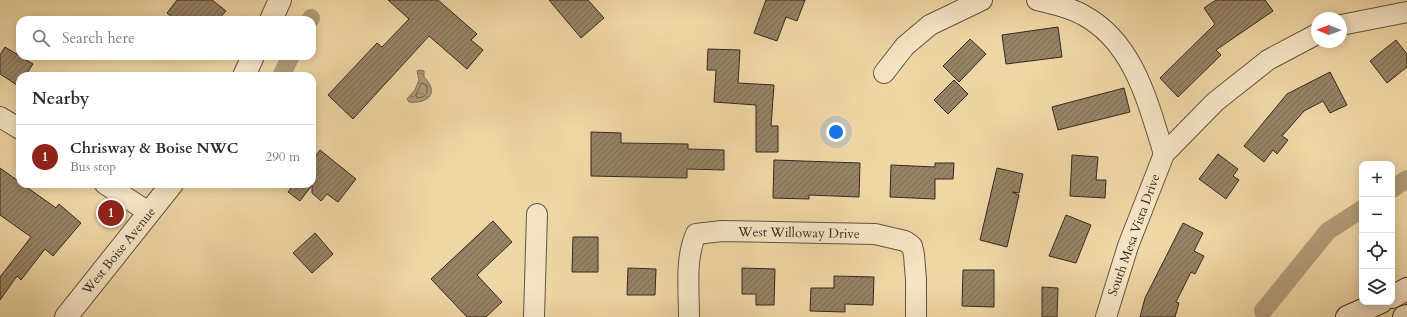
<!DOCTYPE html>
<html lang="en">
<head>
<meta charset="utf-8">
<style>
	body { margin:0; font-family:Cardo,serif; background:#f2f2f3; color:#2b2b33 }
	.controls { position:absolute; right:12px; bottom:12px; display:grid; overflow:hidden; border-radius:8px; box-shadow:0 2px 10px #0003 }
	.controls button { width:36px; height:36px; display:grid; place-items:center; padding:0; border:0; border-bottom:1px solid #e1e1e2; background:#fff; color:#2b2b33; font:20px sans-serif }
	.compass { position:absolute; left:1311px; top:12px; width:36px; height:36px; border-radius:50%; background:#fff; box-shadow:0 2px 10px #0003; rotate:271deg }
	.you { position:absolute; left:836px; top:132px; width:14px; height:14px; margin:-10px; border:3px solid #fff; border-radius:50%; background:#1a73e8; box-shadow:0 0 0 6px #1a73e833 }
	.badge { display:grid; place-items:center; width:26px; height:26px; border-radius:50%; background:#8f2418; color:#fff; font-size:13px; font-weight:700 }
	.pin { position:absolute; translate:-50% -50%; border:2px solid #fff; box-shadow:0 1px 4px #0006 }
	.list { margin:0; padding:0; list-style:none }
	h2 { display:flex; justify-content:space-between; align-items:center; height:52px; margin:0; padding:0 16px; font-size:17px }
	h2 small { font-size:13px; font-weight:400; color:#7c7c81 }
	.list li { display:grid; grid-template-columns:26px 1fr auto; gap:12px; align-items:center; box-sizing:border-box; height:64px; padding:0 16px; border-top:1px solid #e1e1e2 }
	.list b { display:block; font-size:15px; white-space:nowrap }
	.list p { margin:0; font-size:13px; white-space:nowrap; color:#7c7c81 }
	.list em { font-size:13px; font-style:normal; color:#7c7c81 }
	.icon { flex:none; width:22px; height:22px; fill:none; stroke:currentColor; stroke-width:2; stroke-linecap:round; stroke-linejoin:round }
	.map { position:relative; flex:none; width:1407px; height:317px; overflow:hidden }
	.search { position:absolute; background:#fff; box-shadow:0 2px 10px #0003; left:16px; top:16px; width:300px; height:44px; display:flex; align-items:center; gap:10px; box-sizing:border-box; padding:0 14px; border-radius:12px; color:#7c7c81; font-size:15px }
	.panel { position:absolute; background:#fff; box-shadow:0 2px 10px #0003; left:16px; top:72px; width:300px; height:116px; border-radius:12px }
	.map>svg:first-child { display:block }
	.water { fill:url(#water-waves); stroke:#7f6d55 }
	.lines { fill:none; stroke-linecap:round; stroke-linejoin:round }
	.shore { stroke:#73624c; stroke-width:1 }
	.canal { stroke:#b09b78; stroke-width:18 }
	.building { fill:url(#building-hatch); stroke:#362920 }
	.minor-casing { stroke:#645441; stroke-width:22 }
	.tertiary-casing { stroke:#645441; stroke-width:24 }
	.secondary-casing { stroke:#362920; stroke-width:24 }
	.minor { stroke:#f5e4c4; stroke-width:20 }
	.tertiary { stroke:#f5e4c4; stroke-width:22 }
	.secondary { stroke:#f5e4c4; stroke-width:22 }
	.labels { text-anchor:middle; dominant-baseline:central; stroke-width:3.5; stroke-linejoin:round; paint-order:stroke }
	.street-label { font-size:13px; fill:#362920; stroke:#f5e4c4 }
</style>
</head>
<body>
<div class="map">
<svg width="1407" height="317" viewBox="0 0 1407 317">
	<defs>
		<pattern id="water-waves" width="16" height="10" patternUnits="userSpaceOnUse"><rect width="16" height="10" fill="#b09b78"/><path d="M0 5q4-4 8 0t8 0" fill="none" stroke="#907e62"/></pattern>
		<pattern id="building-hatch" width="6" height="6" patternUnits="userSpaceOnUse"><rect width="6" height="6" fill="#968365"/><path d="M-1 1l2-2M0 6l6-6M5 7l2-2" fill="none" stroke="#7b6b53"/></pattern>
	</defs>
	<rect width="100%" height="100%" fill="#efd6a5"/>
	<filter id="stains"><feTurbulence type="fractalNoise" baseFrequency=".005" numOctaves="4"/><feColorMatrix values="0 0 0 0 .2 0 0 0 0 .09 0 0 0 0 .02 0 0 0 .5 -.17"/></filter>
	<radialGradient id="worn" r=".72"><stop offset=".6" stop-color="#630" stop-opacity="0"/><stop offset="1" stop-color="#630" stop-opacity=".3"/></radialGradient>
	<path class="water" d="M420 70 424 71V77C440 93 428 104 409 102L407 99 415 90 419 80 417 71Z"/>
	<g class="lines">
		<path class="shore" d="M422 83 427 85V93L423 97 417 98 416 95Z"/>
		<g class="canal">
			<path d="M310 20 311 18"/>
			<path d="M281 76 291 56"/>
			<path d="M1392 189 1407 179"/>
			<path d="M1263 311 1328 231 1362 209"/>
		</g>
	</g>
	<g class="building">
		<path d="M177 0H212L226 11 218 20H176L167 13Z"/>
		<path d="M388 0H438L477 34 471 40 483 50 467 69 429 36 353 119 328 95 377 43 382 47 409 19Z"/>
		<path d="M549 0H588L604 18 581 38Z"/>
		<path d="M766 0H805L797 21 786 17 777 41 754 33Z"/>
		<path d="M1216 0H1265L1273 11 1216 50 1221 55 1178 97 1160 78 1215 24 1204 8Z"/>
		<path d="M1058 27 1062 57 1006 64 1002 35Z"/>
		<path d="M970 39 986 54 959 82 943 66Z"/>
		<path d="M1396 40 1407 54V67L1387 83 1370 61Z"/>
		<path d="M5 47 33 64 25 76H20V87L0 74V55Z"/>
		<path d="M708 49 740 50 738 83 774 85 771 126H778V152H756V105L714 102 716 70H707Z"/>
		<path d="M1330 72 1347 105 1330 113 1323 101 1304 111 1282 136 1288 140 1277 154 1273 150 1264 162 1244 146 1287 94Z"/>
		<path d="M954 80 968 94 948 114 934 100Z"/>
		<path d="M1124 88 1130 112 1058 130 1052 107Z"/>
		<path d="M591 132 621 133V143L688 144V149L724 150V170L687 169V178L591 176Z"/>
		<path d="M320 150 356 179 338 202 327 194 321 201 312 193V185L300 201 288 192 294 184H312V161Z"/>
		<path d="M1218 154 1238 169 1233 176 1239 180 1226 199 1199 179Z"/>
		<path d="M1072 155 1098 157 1096 180H1106L1105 198 1070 196Z"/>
		<path d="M774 160 860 163 859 197 809 195V199L773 198Z"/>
		<path d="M935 163H954L953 179H935V199L890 197 891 165 935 167Z"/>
		<path d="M0 168 56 208 59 204 81 223 53 256 45 249 21 280 17 276 0 300V277L31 237 0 215Z"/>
		<path d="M997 168 1023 174 1019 193 1012 192 1019 195 1007 247 980 240Z"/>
		<path d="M1066 215 1091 225 1076 263 1049 256Z"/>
		<path d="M493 221 512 242 477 275 502 302 486 317H467L431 279Z"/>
		<path d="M1183 223 1203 233 1194 251 1204 256 1195 274 1191 272 1176 302 1179 303 1175 317H1140L1145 298Z"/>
		<path d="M315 233 333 254 312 273 293 253Z"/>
		<path d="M573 237H598V272H572Z"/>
		<path d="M628 268 656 269 655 295H627Z"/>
		<path d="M742 268 775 269 774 305H756V294H742Z"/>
		<path d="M963 270H994V307L962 306Z"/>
		<path d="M834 276 874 277 873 305 845 304V312L810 311 811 288H834Z"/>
		<path d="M1042 287 1058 288 1057 317H1042Z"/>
	</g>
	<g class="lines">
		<g class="minor-casing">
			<g id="minor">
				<path d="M1037 0C1053 4 1069 7 1083 15 1134 42 1148 103 1164 154"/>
				<path d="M1341 25 1407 12"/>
				<path d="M884 73 905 46 930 25 982 0"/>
				<path d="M0 117 20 129"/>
				<path d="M105 184 150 213"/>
				<path d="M534 317 537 214"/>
				<path d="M689 317C689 290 685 258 696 234L722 231 875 234 905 241 912 246 914 255 916 280V317"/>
				<path d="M1106 317 1128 246 1164 154 1215 102 1268 60 1317 34"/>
			</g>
		</g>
		<g class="tertiary-casing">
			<g id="tertiary">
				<path d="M271 20 280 0"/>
				<path d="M244 76 253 56"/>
				<path d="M66 317 172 184"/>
			</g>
		</g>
		<g class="secondary-casing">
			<g id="secondary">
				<path d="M1392 297 1407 289"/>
				<path d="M1347 317 1381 302"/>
				<path d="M1404 317 1407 316"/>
			</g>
		</g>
		<use href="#minor" class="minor"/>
		<use href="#tertiary" class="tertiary"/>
		<use href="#secondary" class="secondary"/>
	</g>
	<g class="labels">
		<g class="street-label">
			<text transform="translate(799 233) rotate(1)">West Willoway Drive</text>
			<text transform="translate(1134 235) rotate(-70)">South Mesa Vista Drive</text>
			<text transform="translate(119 251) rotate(-51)">West Boise Avenue</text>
		</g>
	</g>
	<rect width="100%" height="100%" filter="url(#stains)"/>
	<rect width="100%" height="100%" fill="url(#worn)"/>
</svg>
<div class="controls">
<button>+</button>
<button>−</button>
<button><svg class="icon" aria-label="locate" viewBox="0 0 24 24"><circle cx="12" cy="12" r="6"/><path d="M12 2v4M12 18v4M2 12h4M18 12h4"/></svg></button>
<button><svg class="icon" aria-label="layers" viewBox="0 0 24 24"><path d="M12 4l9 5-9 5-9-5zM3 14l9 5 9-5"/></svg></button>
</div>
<svg class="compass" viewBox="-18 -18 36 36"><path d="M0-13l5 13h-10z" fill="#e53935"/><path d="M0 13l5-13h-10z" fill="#7c7c81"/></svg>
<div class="you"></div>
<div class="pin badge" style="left:111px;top:213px">1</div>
<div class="search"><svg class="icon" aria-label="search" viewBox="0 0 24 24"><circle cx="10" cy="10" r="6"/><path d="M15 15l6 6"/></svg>Search here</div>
<section class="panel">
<h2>Nearby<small></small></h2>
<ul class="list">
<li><span class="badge">1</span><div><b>Chrisway &amp; Boise NWC</b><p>Bus stop</p></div><em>290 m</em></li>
</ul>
</section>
</div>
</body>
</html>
